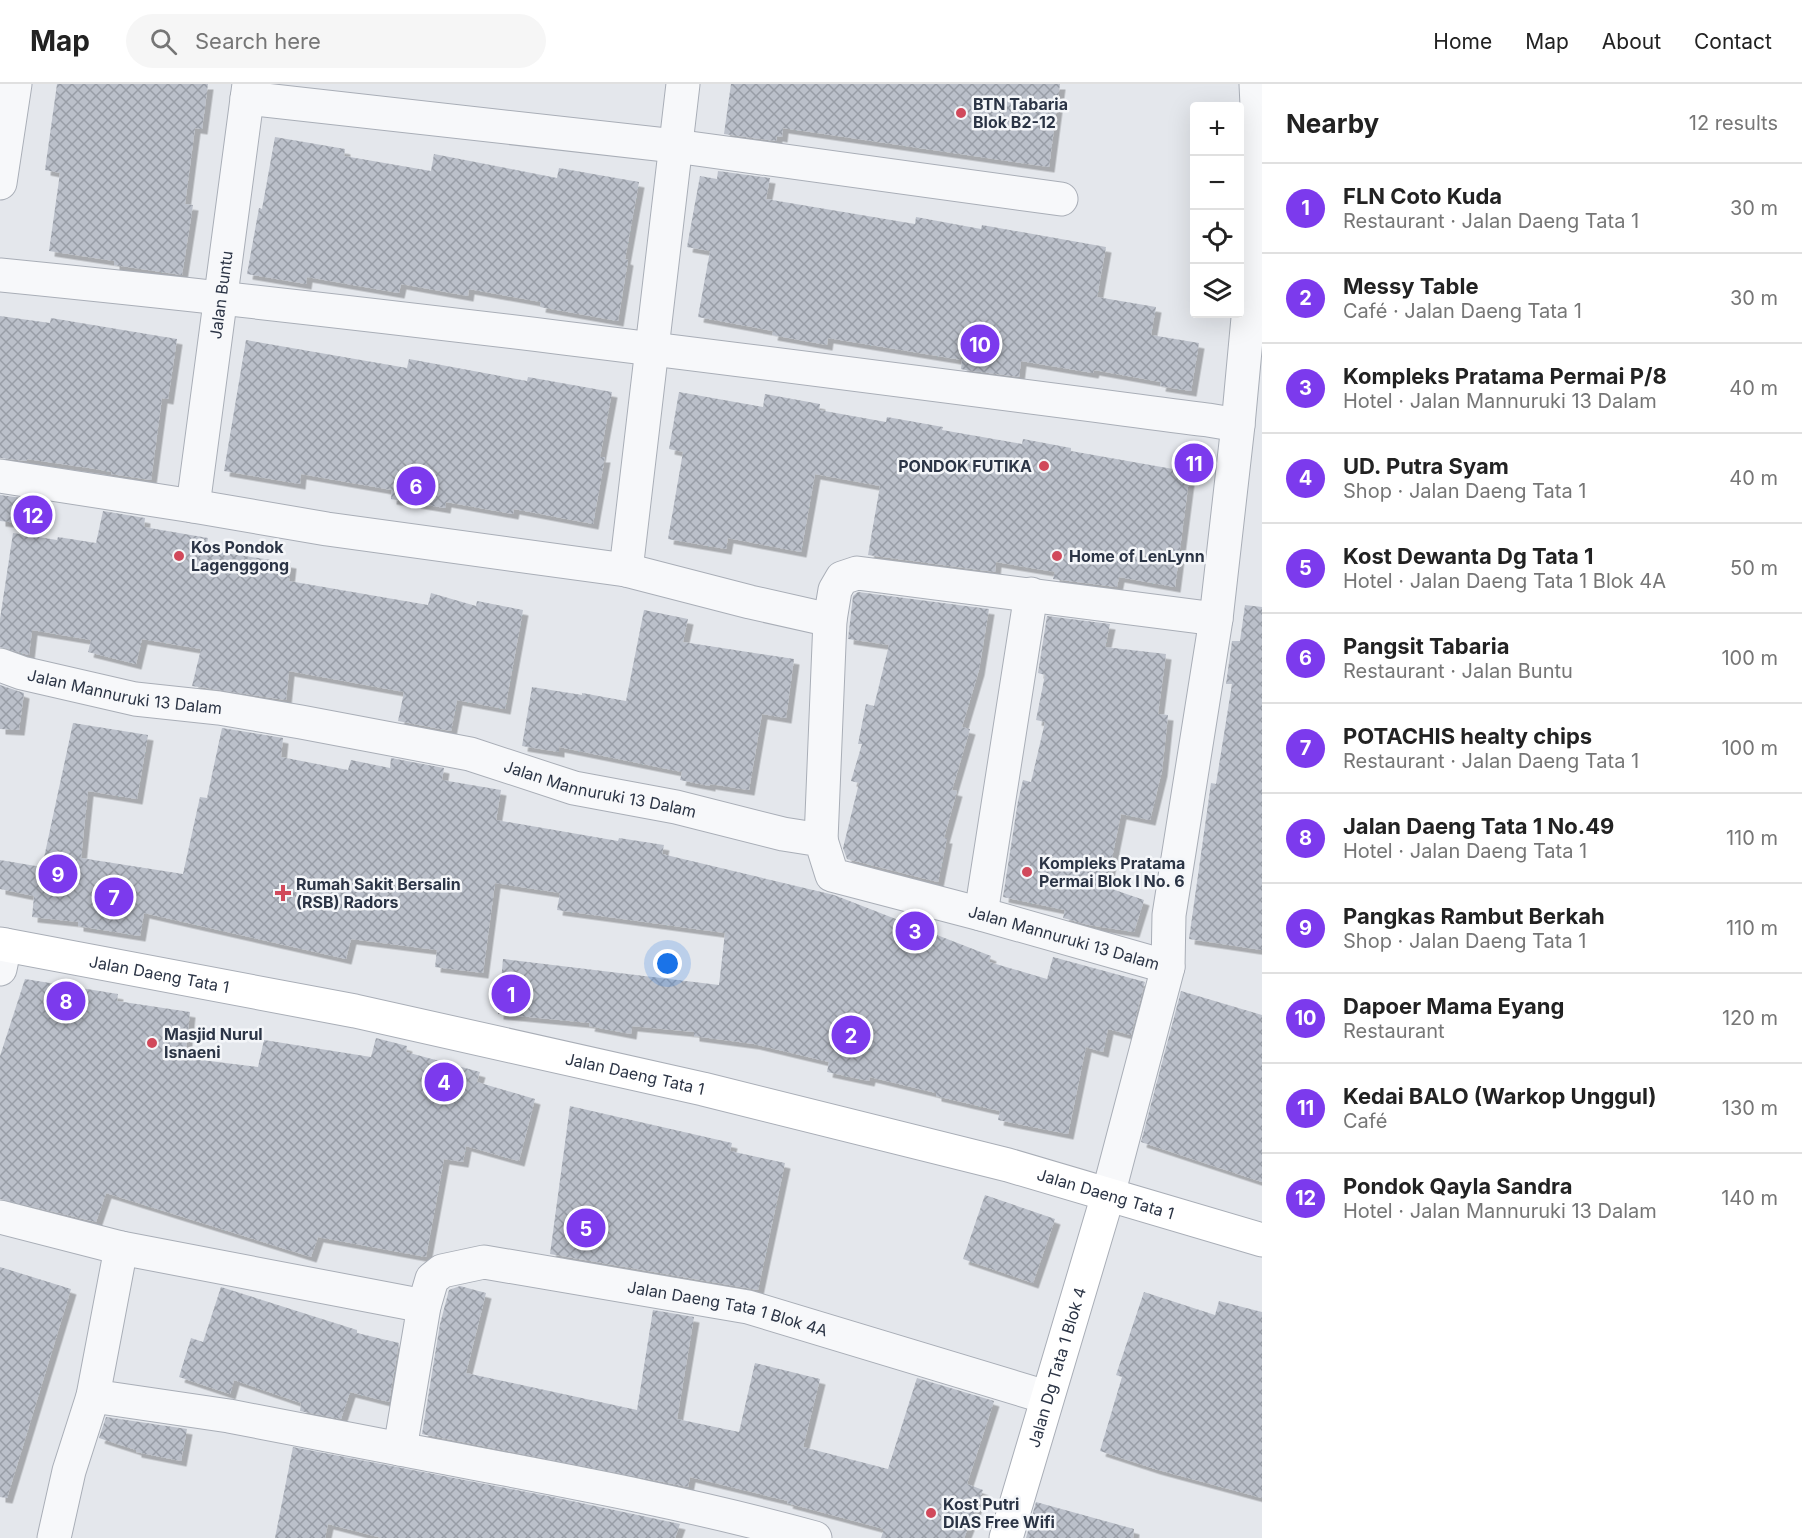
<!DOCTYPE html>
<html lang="en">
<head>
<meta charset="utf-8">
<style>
	body { margin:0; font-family:Inter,sans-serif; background:#f6f6f6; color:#222 }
	.controls { position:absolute; right:18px; top:18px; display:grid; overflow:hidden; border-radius:6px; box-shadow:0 6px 24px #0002 }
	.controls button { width:54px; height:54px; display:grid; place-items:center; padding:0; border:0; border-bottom:2px solid #e0e0e0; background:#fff; color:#222; font:30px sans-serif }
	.you { position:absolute; left:668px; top:880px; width:21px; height:21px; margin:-15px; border:4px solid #fff; border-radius:50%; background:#1a73e8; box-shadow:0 0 0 9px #1a73e833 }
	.badge { display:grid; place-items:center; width:39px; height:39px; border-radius:50%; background:#7c3aed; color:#fff; font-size:20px; font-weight:700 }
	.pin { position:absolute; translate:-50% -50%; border:3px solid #fff; box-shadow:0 2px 6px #0006 }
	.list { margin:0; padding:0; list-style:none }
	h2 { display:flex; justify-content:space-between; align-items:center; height:78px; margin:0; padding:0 24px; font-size:26px }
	h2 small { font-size:20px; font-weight:400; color:#767676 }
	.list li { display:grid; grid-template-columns:39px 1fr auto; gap:18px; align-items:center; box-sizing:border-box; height:90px; padding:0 24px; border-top:2px solid #e0e0e0 }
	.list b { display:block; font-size:22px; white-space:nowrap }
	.list p { margin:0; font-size:20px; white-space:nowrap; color:#767676 }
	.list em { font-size:20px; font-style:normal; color:#767676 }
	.icon { flex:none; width:33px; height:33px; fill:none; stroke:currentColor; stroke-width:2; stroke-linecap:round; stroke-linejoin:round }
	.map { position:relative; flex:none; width:1262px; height:1454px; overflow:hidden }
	header { display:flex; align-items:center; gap:36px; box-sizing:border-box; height:84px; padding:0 30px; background:#fff; border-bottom:2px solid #e0e0e0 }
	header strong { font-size:28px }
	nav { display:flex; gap:33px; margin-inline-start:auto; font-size:21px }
	.search { width:420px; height:54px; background:#f6f6f6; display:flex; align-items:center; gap:15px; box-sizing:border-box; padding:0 21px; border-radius:33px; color:#767676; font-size:22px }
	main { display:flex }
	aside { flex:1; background:#fff }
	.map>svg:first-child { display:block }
	.building { fill:url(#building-cross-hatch); filter:url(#shadow) }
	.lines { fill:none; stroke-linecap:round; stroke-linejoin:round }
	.street-casing { stroke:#a9aeb7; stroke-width:35 }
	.secondary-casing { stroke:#a9aeb7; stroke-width:35 }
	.street { stroke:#f7f8fa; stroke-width:33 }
	.secondary { stroke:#fff; stroke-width:33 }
	.poi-dot { fill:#d1495b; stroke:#f4f6f9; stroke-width:2 }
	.labels { text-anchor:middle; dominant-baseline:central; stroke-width:5; stroke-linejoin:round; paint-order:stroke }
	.poi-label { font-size:16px; font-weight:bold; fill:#2b3445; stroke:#f4f6f9; text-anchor:start }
	.street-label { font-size:16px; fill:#2b3445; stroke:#f4f6f9 }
</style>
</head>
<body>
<header>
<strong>Map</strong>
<div class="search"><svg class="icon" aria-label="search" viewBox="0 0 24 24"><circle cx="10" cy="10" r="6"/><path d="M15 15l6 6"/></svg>Search here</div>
<nav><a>Home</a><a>Map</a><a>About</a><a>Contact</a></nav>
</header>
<main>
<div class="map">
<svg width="1262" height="1454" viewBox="0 0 1262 1454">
	<defs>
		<pattern id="building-cross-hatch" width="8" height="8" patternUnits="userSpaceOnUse" patternTransform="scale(1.5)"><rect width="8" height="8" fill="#bbc0ca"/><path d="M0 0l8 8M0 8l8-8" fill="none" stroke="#989da6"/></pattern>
		<filter id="shadow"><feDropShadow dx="5.5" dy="5.5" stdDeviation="0" flood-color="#0004"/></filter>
	</defs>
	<rect width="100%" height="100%" fill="#e4e7ec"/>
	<g class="building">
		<path d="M57 0H208L202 45 195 44 185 120 193 121 182 191 114 181V177L49 167 60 89 45 86Z"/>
		<path d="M731 0H1060L1049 83 783 44 782 53 777 52 776 57 724 50Z"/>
		<path d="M275 53 345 65 344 72 431 87 434 70 557 94 559 84 639 98 625 175 628 176 618 237 540 223 541 218 469 205 468 212 401 200 399 209 307 193 306 200 247 190 259 124 262 125Z"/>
		<path d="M718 87 770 94 766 115 915 140 916 133 981 145 982 141 1106 163 1097 213 1156 223 1151 251 1199 259 1191 307 1160 302 1161 298 1094 286 1093 289 1021 277 1019 293 965 286 961 285 962 276 828 254 827 261 772 251 773 247 698 233 710 167 687 163 700 92 717 95Z"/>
		<path d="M0 232 50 239 51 234 177 255 168 315 162 314 151 396 111 390 112 388 96 385 27 375V377L0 374Z"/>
		<path d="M246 256 407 284 409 275 527 297 528 293 612 308 600 373H605L593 440 514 425 513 430 446 418 445 424 391 415 392 406 301 390 300 400 224 387Z"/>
		<path d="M679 308 763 323 765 310 820 320 819 326 886 338 887 333 943 343 942 346 1022 360 1023 355 1071 364V367L1190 388 1175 503 1119 493 1117 503 1053 495 1055 488 996 478 995 488 868 471 880 402 815 390 801 468 728 454 726 465 668 455 683 368 669 365Z"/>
		<path d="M0 411 22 414 18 439 0 437Z"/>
		<path d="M103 427 145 434 144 443 208 454 206 466 291 479 289 497 428 521 431 509 476 522 477 517 523 526 505 625 457 616 451 647 398 637 404 608 289 587 286 616 192 602 201 565 142 555 136 580 88 568 91 556 32 546 29 571 0 563V535L13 449 57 456 58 453 96 459Z"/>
		<path d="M858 508 989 525 979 586 962 643 970 645 952 706 957 707 944 754H947L938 798 847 775 843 764 859 699 851 697 862 660H858L866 620 874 622 889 561 848 555 853 512Z"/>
		<path d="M1245 521 1262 523V866L1189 855 1211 699 1216 700 1232 600H1226L1232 557H1240Z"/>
		<path d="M644 526 688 535 683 558 794 575 786 634 762 630 749 706 710 700V702L680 696 682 688 559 663V668L522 662 532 603 582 611V609L626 617Z"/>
		<path d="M1047 532 1110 540 1105 563 1166 570 1158 630 1168 631 1162 687 1150 736 1121 730 1106 803 1144 816 1134 848 1089 841 1063 834 1065 826 1003 813 1018 717 1023 696 1031 698 1045 638 1036 636 1045 591 1038 589Z"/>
		<path d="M0 601 24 609 19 646 0 645Z"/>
		<path d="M73 639 148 651 137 715 88 707 81 774 183 790 200 713 207 714 222 644 283 654 281 673 348 686 351 676 390 684 391 674 444 684 442 696 501 706 496 736 618 757 619 754 664 761 662 770 834 811 991 872 989 878 1047 895 1053 873 1145 898 1131 951 1108 945 1103 968 1086 963 1068 1050 998 1036 1000 1027 936 1012V1009L870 993 869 997 827 988 829 978 754 960 694 952V948L632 942 631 950 589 942 590 939 498 930 503 875 719 901 725 849 557 826 560 809 495 799 483 889 435 883 437 866 351 855 346 875 144 829 140 852 78 842V838L32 833 34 812 0 805V776L42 783Z"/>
		<path d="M25 895 118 910 117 917 190 928 185 974 258 983 264 956 371 973 376 954 407 962 406 968 480 988 477 998 535 1015 519 1077 466 1062 463 1078 444 1075 426 1173 318 1153 311 1173 106 1109 96 1138 0 1115V972Z"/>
		<path d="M1181 907 1262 931V1098L1141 1058Z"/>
		<path d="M570 1022 732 1059 730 1067 785 1079 758 1206 550 1170Z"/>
		<path d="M985 1111 1055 1135 1033 1199 963 1175Z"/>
		<path d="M0 1183 71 1205 7 1414 0 1413Z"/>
		<path d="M460 1202 486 1209 466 1289 637 1326 653 1226 694 1233 677 1335 739 1348 755 1279 820 1295 803 1363 888 1385 917 1294 994 1317 967 1400 983 1406 964 1454H881L884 1445 787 1419 788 1417 690 1393 688 1403 422 1350 440 1240 449 1206Z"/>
		<path d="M221 1203 357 1246V1249L399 1259 389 1318 350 1308 341 1335 300 1327 301 1319 234 1296 230 1310 179 1293 191 1254 203 1258Z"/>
		<path d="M1144 1208 1215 1231 1219 1217 1262 1228V1414L1155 1385 1100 1367 1122 1293 1116 1291Z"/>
		<path d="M106 1333 187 1345 181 1377 136 1368V1366L99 1354Z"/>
		<path d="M293 1363 553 1413 680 1440 675 1454H382L328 1440 325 1454H275Z"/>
		<path d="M1036 1418 1134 1445 1133 1454H1026Z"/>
	</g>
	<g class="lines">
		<g class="street-casing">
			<g id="street">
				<path d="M247 14 675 62 1061 115"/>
				<path d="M0 99 15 0"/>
				<path d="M0 191C404 231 806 284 1208 336L1238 341"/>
				<path d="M0 392 193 422 327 445 626 486 750 518 830 536"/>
				<path id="s1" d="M193 422 249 0"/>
				<path d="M626 486 683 0"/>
				<path id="s2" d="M0 581 22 589 135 615 219 624 301 638 470 670 574 704 676 723 783 750 821 756 832 791 981 830 1168 883"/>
				<path d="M821 756 830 536 835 506 842 494 857 489 1216 535"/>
				<path d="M981 830 1031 510"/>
				<path d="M0 885 5 861"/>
				<path d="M1108 1111 1168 883 1169 831 1216 535 1238 341 1255 159 1258 43 1256 0"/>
				<path d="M0 1133 121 1164 424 1222 400 1365C539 1392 679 1416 815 1454"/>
				<path d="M121 1164 93 1312 229 1332 400 1365"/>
				<path id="s3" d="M424 1222 432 1195 442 1187 484 1178 748 1223 1046 1313"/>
				<path d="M54 1454 69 1387 93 1312"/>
			</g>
		</g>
		<g class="secondary-casing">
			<g id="secondary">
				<path id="s4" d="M0 860 355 927 703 1005 1008 1081 1262 1156"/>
				<path id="s5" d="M1006 1454 1108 1111"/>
			</g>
		</g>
		<use href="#street" class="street"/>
		<use href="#secondary" class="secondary"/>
	</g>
	<g class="poi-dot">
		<circle cx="961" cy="29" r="6"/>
		<circle cx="1044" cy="382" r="6"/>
		<circle cx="179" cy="472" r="6"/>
		<circle cx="1057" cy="472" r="6"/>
		<circle cx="1027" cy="788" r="6"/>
		<path d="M280 800h6v6h6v6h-6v6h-6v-6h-6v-6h6z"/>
		<circle cx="152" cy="959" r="6"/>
		<circle cx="931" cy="1429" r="6"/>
	</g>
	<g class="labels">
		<g class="poi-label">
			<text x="973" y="20">BTN Tabaria<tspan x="973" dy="18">Blok B2-12</tspan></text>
			<text x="1032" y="382" text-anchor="end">PONDOK FUTIKA</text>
			<text x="191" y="463">Kos Pondok<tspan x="191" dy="18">Lagenggong</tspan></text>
			<text x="1069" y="472">Home of LenLynn</text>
			<text x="1039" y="779">Kompleks Pratama<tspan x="1039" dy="18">Permai Blok I No. 6</tspan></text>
			<text x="296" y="800">Rumah Sakit Bersalin<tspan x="296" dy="18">(RSB) Radors</tspan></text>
			<text x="164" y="950">Masjid Nurul<tspan x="164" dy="18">Isnaeni</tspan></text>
			<text x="943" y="1420">Kost Putri<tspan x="943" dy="18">DIAS Free Wifi</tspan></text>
		</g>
		<g class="street-label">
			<text stroke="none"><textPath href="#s1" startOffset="213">Jalan Buntu</textPath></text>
			<text stroke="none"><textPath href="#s2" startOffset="128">Jalan Mannuruki 13 Dalam</textPath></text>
			<text stroke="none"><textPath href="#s2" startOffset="614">Jalan Mannuruki 13 Dalam</textPath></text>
			<text stroke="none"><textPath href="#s2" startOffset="1118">Jalan Mannuruki 13 Dalam</textPath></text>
			<text stroke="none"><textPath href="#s4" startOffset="162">Jalan Daeng Tata 1</textPath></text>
			<text stroke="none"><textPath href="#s4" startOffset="648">Jalan Daeng Tata 1</textPath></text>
			<text stroke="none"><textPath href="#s4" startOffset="1134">Jalan Daeng Tata 1</textPath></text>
			<text stroke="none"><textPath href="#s3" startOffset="332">Jalan Daeng Tata 1 Blok 4A</textPath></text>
			<text stroke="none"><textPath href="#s5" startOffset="178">Jalan Dg Tata 1 Blok 4</textPath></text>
		</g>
	</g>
</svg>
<div class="controls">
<button>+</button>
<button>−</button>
<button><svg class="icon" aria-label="locate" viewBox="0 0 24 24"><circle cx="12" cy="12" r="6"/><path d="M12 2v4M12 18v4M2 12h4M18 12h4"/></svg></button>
<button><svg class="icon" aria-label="layers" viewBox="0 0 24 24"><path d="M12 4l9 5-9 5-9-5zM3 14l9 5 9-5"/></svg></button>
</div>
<div class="you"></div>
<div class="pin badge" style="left:511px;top:910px">1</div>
<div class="pin badge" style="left:851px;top:951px">2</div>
<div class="pin badge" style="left:915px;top:847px">3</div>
<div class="pin badge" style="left:444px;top:998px">4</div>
<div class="pin badge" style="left:586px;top:1144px">5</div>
<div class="pin badge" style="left:416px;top:402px">6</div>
<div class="pin badge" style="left:114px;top:813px">7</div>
<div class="pin badge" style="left:66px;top:917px">8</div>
<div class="pin badge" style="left:58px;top:790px">9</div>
<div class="pin badge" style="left:980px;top:260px">10</div>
<div class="pin badge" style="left:1194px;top:379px">11</div>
<div class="pin badge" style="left:33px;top:431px">12</div>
</div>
<aside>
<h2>Nearby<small>12 results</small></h2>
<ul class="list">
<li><span class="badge">1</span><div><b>FLN Coto Kuda</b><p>Restaurant · Jalan Daeng Tata 1</p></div><em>30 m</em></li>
<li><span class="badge">2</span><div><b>Messy Table</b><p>Café · Jalan Daeng Tata 1</p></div><em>30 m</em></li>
<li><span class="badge">3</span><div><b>Kompleks Pratama Permai P/8</b><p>Hotel · Jalan Mannuruki 13 Dalam</p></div><em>40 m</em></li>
<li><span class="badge">4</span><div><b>UD. Putra Syam</b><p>Shop · Jalan Daeng Tata 1</p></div><em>40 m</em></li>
<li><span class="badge">5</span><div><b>Kost Dewanta Dg Tata 1</b><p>Hotel · Jalan Daeng Tata 1 Blok 4A</p></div><em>50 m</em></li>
<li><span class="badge">6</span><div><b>Pangsit Tabaria</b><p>Restaurant · Jalan Buntu</p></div><em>100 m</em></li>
<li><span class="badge">7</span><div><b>POTACHIS healty chips</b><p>Restaurant · Jalan Daeng Tata 1</p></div><em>100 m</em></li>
<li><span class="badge">8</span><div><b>Jalan Daeng Tata 1 No.49</b><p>Hotel · Jalan Daeng Tata 1</p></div><em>110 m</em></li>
<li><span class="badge">9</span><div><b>Pangkas Rambut Berkah</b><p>Shop · Jalan Daeng Tata 1</p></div><em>110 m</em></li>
<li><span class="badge">10</span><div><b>Dapoer Mama Eyang</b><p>Restaurant</p></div><em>120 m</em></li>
<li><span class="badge">11</span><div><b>Kedai BALO (Warkop Unggul)</b><p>Café</p></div><em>130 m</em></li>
<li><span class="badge">12</span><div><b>Pondok Qayla Sandra</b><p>Hotel · Jalan Mannuruki 13 Dalam</p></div><em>140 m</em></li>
</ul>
</aside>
</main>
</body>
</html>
